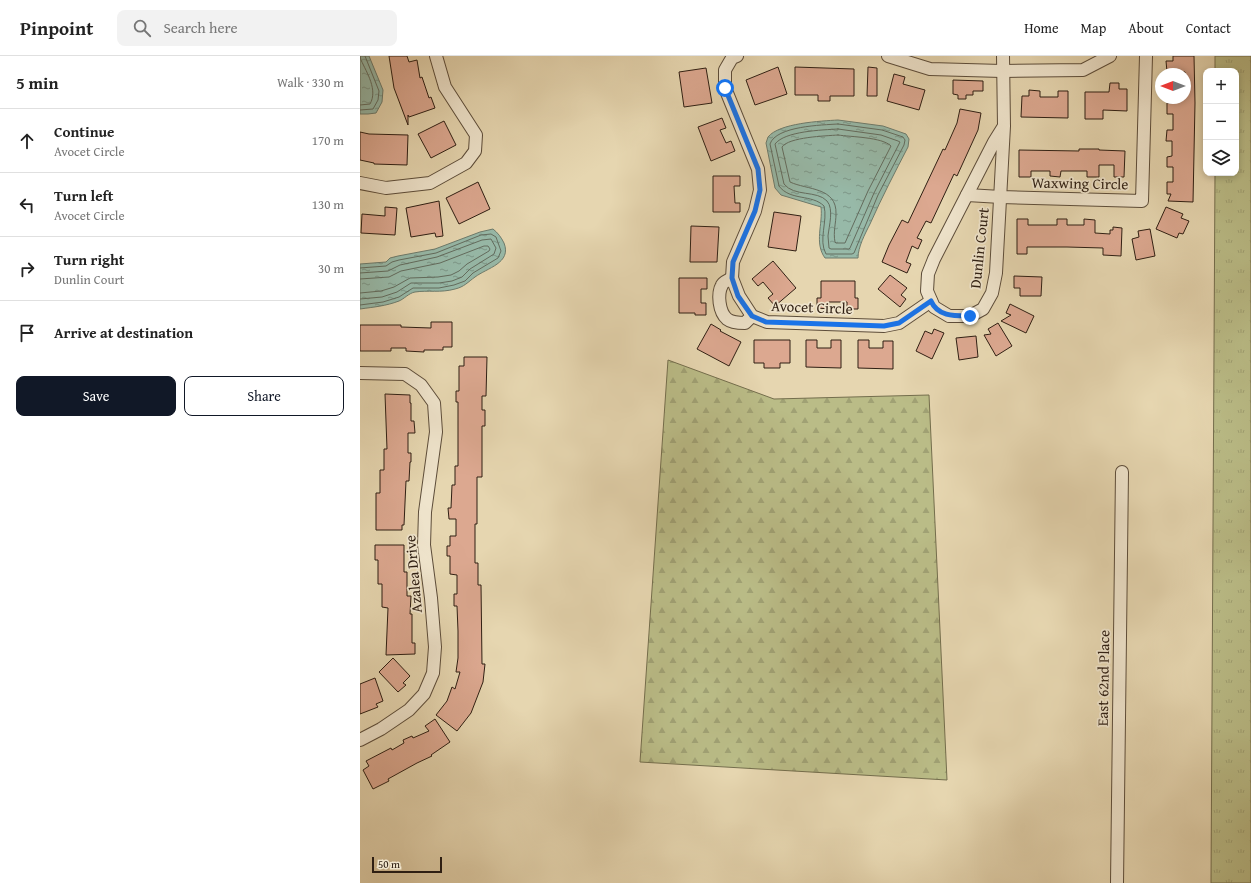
<!DOCTYPE html>
<html lang="en">
<head>
<meta charset="utf-8">
<style>
	body { margin:0; font-family:"Gentium Book Plus",serif; background:#f2f2f2; color:#222 }
	.controls { position:absolute; right:12px; top:12px; display:grid; overflow:hidden; border-radius:8px; box-shadow:0 2px 6px #0003 }
	.controls button { width:36px; height:36px; display:grid; place-items:center; padding:0; border:0; border-bottom:1px solid #e0e0e0; background:#fff; color:#222; font:20px sans-serif }
	.compass { position:absolute; left:795px; top:12px; width:36px; height:36px; border-radius:50%; background:#fff; box-shadow:0 2px 6px #0003; rotate:270deg }
	.scale { position:absolute; left:12px; bottom:10px; width:70px; box-sizing:border-box; padding-left:4px; border:2px solid #2f1f13; border-top:0; font-size:11px; line-height:14px; white-space:nowrap; color:#2f1f13; -webkit-text-stroke:3px #efe4cc; paint-order:stroke }
	.stop { position:absolute; width:12px; height:12px; margin:-9px; border:3px solid #1a73e8; border-radius:50%; background:#fff }
	.stop.end { background:#1a73e8; border-color:#fff; box-shadow:0 1px 4px #0008 }
	.list { margin:0; padding:0; list-style:none }
	h2 { display:flex; justify-content:space-between; align-items:center; height:52px; margin:0; padding:0 16px; font-size:17px }
	h2 small { font-size:13px; font-weight:400; color:#767676 }
	.list li { display:grid; grid-template-columns:26px 1fr auto; gap:12px; align-items:center; box-sizing:border-box; height:64px; padding:0 16px; border-top:1px solid #e0e0e0 }
	.list b { display:block; font-size:15px; white-space:nowrap }
	.list p { margin:0; font-size:13px; white-space:nowrap; color:#767676 }
	.list em { font-size:13px; font-style:normal; color:#767676 }
	.actions { display:flex; gap:8px; padding:12px 16px }
	.actions a { flex:1; padding:9px 0; border:1px solid #111827; border-radius:8px; text-align:center; font-size:14px; color:#111827 }
	.actions .main { background:#111827; color:#fff }
	.icon { flex:none; width:22px; height:22px; fill:none; stroke:currentColor; stroke-width:2; stroke-linecap:round; stroke-linejoin:round }
	.map { position:relative; flex:none; width:891px; height:827px; overflow:hidden }
	header { display:flex; align-items:center; gap:24px; box-sizing:border-box; height:56px; padding:0 20px; background:#fff; border-bottom:1px solid #e0e0e0 }
	header strong { font-size:19px }
	nav { display:flex; gap:22px; margin-inline-start:auto; font-size:14px }
	.search { width:280px; height:36px; background:#f2f2f2; display:flex; align-items:center; gap:10px; box-sizing:border-box; padding:0 14px; border-radius:8px; color:#767676; font-size:15px }
	main { display:flex }
	aside { flex:1; background:#fff }
	.map>svg:first-child { display:block }
	.grass { fill:url(#grass-tufts); stroke:#746e4d }
	.forest { fill:url(#forest-firs); stroke:#746e4d }
	.water { fill:url(#water-ripples); stroke:#6d7b6c }
	.lines { fill:none; stroke-linecap:round; stroke-linejoin:round }
	.shore { stroke:#636c5e; stroke-width:1 }
	.building { fill:#dca890; stroke:#2f1f13 }
	.minor-casing { stroke:#5d4d3a; stroke-width:14 }
	.minor { stroke:#efe4cc; stroke-width:12 }
	.route { stroke:#1a73e8; stroke-width:5 }
	.labels { text-anchor:middle; dominant-baseline:central; stroke-width:3.5; stroke-linejoin:round; paint-order:stroke }
	.street-label { font-size:15px; fill:#2f1f13; stroke:#efe4cc }
</style>
</head>
<body>
<header>
<strong>Pinpoint</strong>
<div class="search"><svg class="icon" aria-label="search" viewBox="0 0 24 24"><circle cx="10" cy="10" r="6"/><path d="M15 15l6 6"/></svg>Search here</div>
<nav><a>Home</a><a>Map</a><a>About</a><a>Contact</a></nav>
</header>
<main>
<aside>
<h2>5 min<small>Walk · 330 m</small></h2>
<ul class="list">
<li><svg class="icon" aria-label="ahead" viewBox="0 0 24 24"><path d="M12 20V5M6 11l6-6 6 6"/></svg><div><b>Continue</b><p>Avocet Circle</p></div><em>170 m</em></li>
<li><svg class="icon" aria-label="left" viewBox="0 0 24 24"><path d="M17 20v-9H6M10 6l-5 5 5 5"/></svg><div><b>Turn left</b><p>Avocet Circle</p></div><em>130 m</em></li>
<li><svg class="icon" aria-label="right" viewBox="0 0 24 24"><path d="M7 20v-9h11M14 6l5 5-5 5"/></svg><div><b>Turn right</b><p>Dunlin Court</p></div><em>30 m</em></li>
<li><svg class="icon" aria-label="arrive" viewBox="0 0 24 24"><path d="M6 21V4h12l-3 4 3 4H6"/></svg><div><b>Arrive at destination</b></div></li>
</ul>
<div class="actions"><a class="main">Save</a><a>Share</a></div>
</aside>
<div class="map">
<svg width="891" height="827" viewBox="0 0 891 827">
	<defs>
		<pattern id="grass-tufts" width="24" height="20" patternUnits="userSpaceOnUse"><rect width="24" height="20" fill="#babc87"/><path d="M3 7l-1-3M5 7V3M7 7l1-3M15 17l-1-3M17 17v-4M19 17l1-3" fill="none" stroke="#a0a174"/></pattern>
		<pattern id="forest-firs" width="22" height="20" patternUnits="userSpaceOnUse"><rect width="22" height="20" fill="#babc87"/><path d="M5 1l3.5 6h-7zM16 11l3.5 6h-7z" fill="#a0a174"/></pattern>
		<pattern id="water-ripples" width="26" height="14" patternUnits="userSpaceOnUse"><rect width="26" height="14" fill="#97b9a8"/><path d="M2 4q2-2 4 0t4 0M15 11q2-2 4 0t4 0" fill="none" stroke="#7c9688"/></pattern>
	</defs>
	<rect width="100%" height="100%" fill="#e6d6b0"/>
	<filter id="stains"><feTurbulence type="fractalNoise" baseFrequency=".005" numOctaves="4"/><feColorMatrix values="0 0 0 0 .2 0 0 0 0 .09 0 0 0 0 .02 0 0 0 .5 -.17"/></filter>
	<radialGradient id="worn" r=".72"><stop offset=".6" stop-color="#630" stop-opacity="0"/><stop offset="1" stop-color="#630" stop-opacity=".3"/></radialGradient>
	<path class="grass" d="M855 0H891V827H851L855 117H876V15H855Z"/>
	<path class="forest" d="M308 304 414 343 569 339 587 724 280 706Z"/>
	<g class="water">
		<path d="M0 0H9L23 34 22 46 16 57 8 58H0Z"/>
		<path d="M478 64 523 70 546 78 549 83 548 91C535 116 522 141 510 168 505 178 498 191 498 202H465C454 187 463 168 461 151L421 139 415 132 406 87C407 85 407 83 408 81 419 67 461 65 478 64Z"/>
		<path d="M133 173C138 177 141 181 144 187 152 207 127 212 115 221 108 226 104 231 95 233 81 237 68 234 55 236 49 237 44 243 39 245 26 250 14 251 0 253V208L26 206 30 202 38 200 75 193 120 176Z"/>
	</g>
	<g class="lines">
		<g class="shore">
			<path d="M0 49 10 48C18 34 7 17 1 4L0 0"/>
			<path d="M0 54 13 53 18 44 19 35 5 0"/>
			<path d="M478 68 522 74 543 81 545 84 544 89 518 139 494 197 492 198H466C458 184 468 165 464 150 452 138 430 145 419 130L410 88C416 70 462 69 478 68Z"/>
			<path d="M478 73 521 79 538 85 540 86 514 137 490 192 489 193H471L469 192C469 188 468 184 468 180 469 170 474 153 467 145 457 134 434 141 424 128L415 88C425 75 462 74 478 73Z"/>
			<path d="M478 79C491 81 522 81 531 90L508 135 485 187H476L475 186C473 176 476 167 476 158 477 131 447 134 430 126L422 91C429 81 465 80 478 79Z"/>
			<path d="M0 212 26 210 32 206 39 204 76 197 121 179 131 178 136 181 141 195 138 202 113 217 105 225 94 229 79 232H53L39 241 23 246 0 249"/>
			<path d="M0 217 28 215 40 209 77 201 122 184 131 183 136 192 134 198 110 213 102 221 92 225 79 227H51L37 236 22 241 0 243"/>
			<path d="M0 223 29 221 41 215 80 207 124 190H128L130 193 129 195 107 208 99 215 91 219 78 221 50 222 34 231 21 235 0 237"/>
		</g>
	</g>
	<g class="building">
		<path d="M29 0H47L49 6 57 4 60 22 62 21 69 42 71 41 75 52 49 61 48 59V69L34 32Z"/>
		<path d="M813 0H834L835 47 833 146 808 145 811 138H807V126H813V111H807V101L812 100V85H806L807 74H813V58H807V47H813V42H825V16H807L806 5H813Z"/>
		<path d="M418 11 427 38 395 49 386 24Z"/>
		<path d="M435 11 494 13V40H470V45H458V39H435Z"/>
		<path d="M508 11 517 12V40H507Z"/>
		<path d="M346 12 352 47 324 51 319 16Z"/>
		<path d="M534 18 545 21 543 28 565 34 559 54 527 45Z"/>
		<path d="M593 24 623 25V35H613V39H606V43H598V39L593 38Z"/>
		<path d="M750 27H759V33H767V55L743 54V63H725V36H749Z"/>
		<path d="M669 34 680 35V41H698V35H708V62L661 61 662 40H669Z"/>
		<path d="M600 53 621 57 618 74 597 120 594 118 571 167 566 165 557 182 562 184 558 193 552 190 546 206 551 208 547 217 522 206 529 189 542 164 548 167 583 93 585 94 597 67Z"/>
		<path d="M362 62 366 72 360 74 366 87 371 85 375 95 351 105 338 71Z"/>
		<path d="M84 65 96 89 71 102 58 78Z"/>
		<path d="M0 76 9 78 48 79 47 109 14 108V107L0 104Z"/>
		<path d="M719 93H739V94L765 95 764 121H754V109H739V121H727V115H701L700 121 690 120V115H671V121H659V94L719 95Z"/>
		<path d="M353 120H380V130H374L375 147H380V156H353Z"/>
		<path d="M118 126 130 153 99 168 86 142Z"/>
		<path d="M79 145 83 180 76 181 75 177 51 181 46 152Z"/>
		<path d="M25 151 37 152 35 179 1 177 2 158 25 160Z"/>
		<path d="M806 151 823 158 821 162 829 165 823 178 819 177 817 182 796 173Z"/>
		<path d="M414 156 441 160 436 195 408 191Z"/>
		<path d="M657 163H668V169H697V163H707V169H724V163L735 164V177L750 178V174H753V171L762 172 761 200 743 199V192L707 191H667V198H657Z"/>
		<path d="M331 170 359 171 357 206H330Z"/>
		<path d="M790 173 795 200 776 204 772 183 779 181 778 175Z"/>
		<path d="M413 205 436 232 415 250 408 242 413 238 403 226 398 230 392 223Z"/>
		<path d="M530 219 547 232 541 239 546 243 540 251 518 233Z"/>
		<path d="M654 220 682 221 681 240H660V232H654Z"/>
		<path d="M319 222H347V233H341V247H346V259H335V257H319Z"/>
		<path d="M461 225H495V242H498V253H487V246H469V253L457 252V242H461Z"/>
		<path d="M650 248 674 260 666 277 641 265 651 259 646 257Z"/>
		<path d="M71 266H92V291H83V294H64V296L46 295V292H31V295H0V269H41V271L71 272Z"/>
		<path d="M638 267 652 290 636 300 624 279 631 278 628 273Z"/>
		<path d="M351 268 361 274 360 275 381 286 369 310 337 293Z"/>
		<path d="M574 273 584 277 572 303 556 295 565 275 572 278Z"/>
		<path d="M616 280 618 301 599 304 596 282Z"/>
		<path d="M394 284H430V307H420V312H404V307H394Z"/>
		<path d="M446 284H457V292H471V284H481V312L446 311Z"/>
		<path d="M498 284H509V292H523V285H533V313L498 312Z"/>
		<path d="M104 301H127L126 340H122V354H125V370H122V421H117V468H115V507H118V529H121L122 608H125L123 626 111 657 97 675 76 659 87 645 92 631 95 633 100 616H96L98 602V575L97 550H94V538H97V519L90 518V500H87V490H90V480H96V463H89L88 452H91L92 429H95V410H98V346H96V335H99V310H104Z"/>
		<path d="M25 338 50 339V347H51V365H54L55 377H48V397H51V406H50L49 425H46L44 469H42V474H16V437H20V414H24V393H27Z"/>
		<path d="M15 489H44V516H47V540H51L50 558H52V587H55V598L26 599 28 552 22 551V528H18V504H15Z"/>
		<path d="M33 602 50 620 43 627 46 629 38 636 19 616Z"/>
		<path d="M15 622 23 645 16 648 18 651 0 658V628Z"/>
		<path d="M75 663 90 686 71 699 72 700 57 707 28 723 29 725 13 733 3 714 9 710 6 705 31 692 32 694 44 687 43 684 52 680 53 682 69 675 65 670Z"/>
	</g>
	<g class="lines">
		<g class="minor-casing">
			<g id="minor">
				<path d="M377 0 372 2 365 14V32L398 113 400 134 395 155 373 206 372 222 379 240 392 260 407 266 524 270 539 267 571 245"/>
				<path d="M528 0 570 13 642 15 723 14 750 0"/>
				<path d="M643 0 644 70 634 86 574 203 568 218 567 235 574 251 589 260H610L623 253 632 237 636 217 644 70"/>
				<path d="M0 127 26 132 70 127 106 107 115 95 116 79 85 31 76 0"/>
				<path d="M607 139 641 141 782 145 786 0"/>
				<path d="M372 222C369 224 363 226 362 229 357 238 359 256 367 263 372 267 380 267 385 267L392 260"/>
				<path d="M0 317 45 318 61 329 74 347 76 376 65 456 64 489 71 542 75 591 73 617 64 638 49 654 21 673 0 684"/>
				<path d="M757 827 762 416"/>
			</g>
		</g>
		<use href="#minor" class="minor"/>
	</g>
	<g class="lines">
		<path class="route" d="M365 32 398 113 400 134 395 155 373 206 372 222 378 240 392 260 406 266 524 270 539 267 571 245C578 261 595 260 610 260"/>
	</g>
	<g class="labels">
		<g class="street-label">
			<text transform="translate(720 127) rotate(1)">Waxwing Circle</text>
			<text transform="translate(619 192) rotate(-84)">Dunlin Court</text>
			<text transform="translate(452 251) rotate(2)">Avocet Circle</text>
			<text transform="translate(53 518) rotate(-95)">Azalea Drive</text>
			<text transform="translate(743 622) rotate(-89)">East 62nd Place</text>
		</g>
	</g>
	<rect width="100%" height="100%" filter="url(#stains)"/>
	<rect width="100%" height="100%" fill="url(#worn)"/>
</svg>
<div class="controls">
<button>+</button>
<button>−</button>
<button><svg class="icon" aria-label="layers" viewBox="0 0 24 24"><path d="M12 4l9 5-9 5-9-5zM3 14l9 5 9-5"/></svg></button>
</div>
<svg class="compass" viewBox="-18 -18 36 36"><path d="M0-13l5 13h-10z" fill="#e53935"/><path d="M0 13l5-13h-10z" fill="#767676"/></svg>
<div class="scale">50 m</div>
<div class="stop" style="left:365px;top:32px"></div>
<div class="stop end" style="left:610px;top:260px"></div>
</div>
</main>
</body>
</html>
